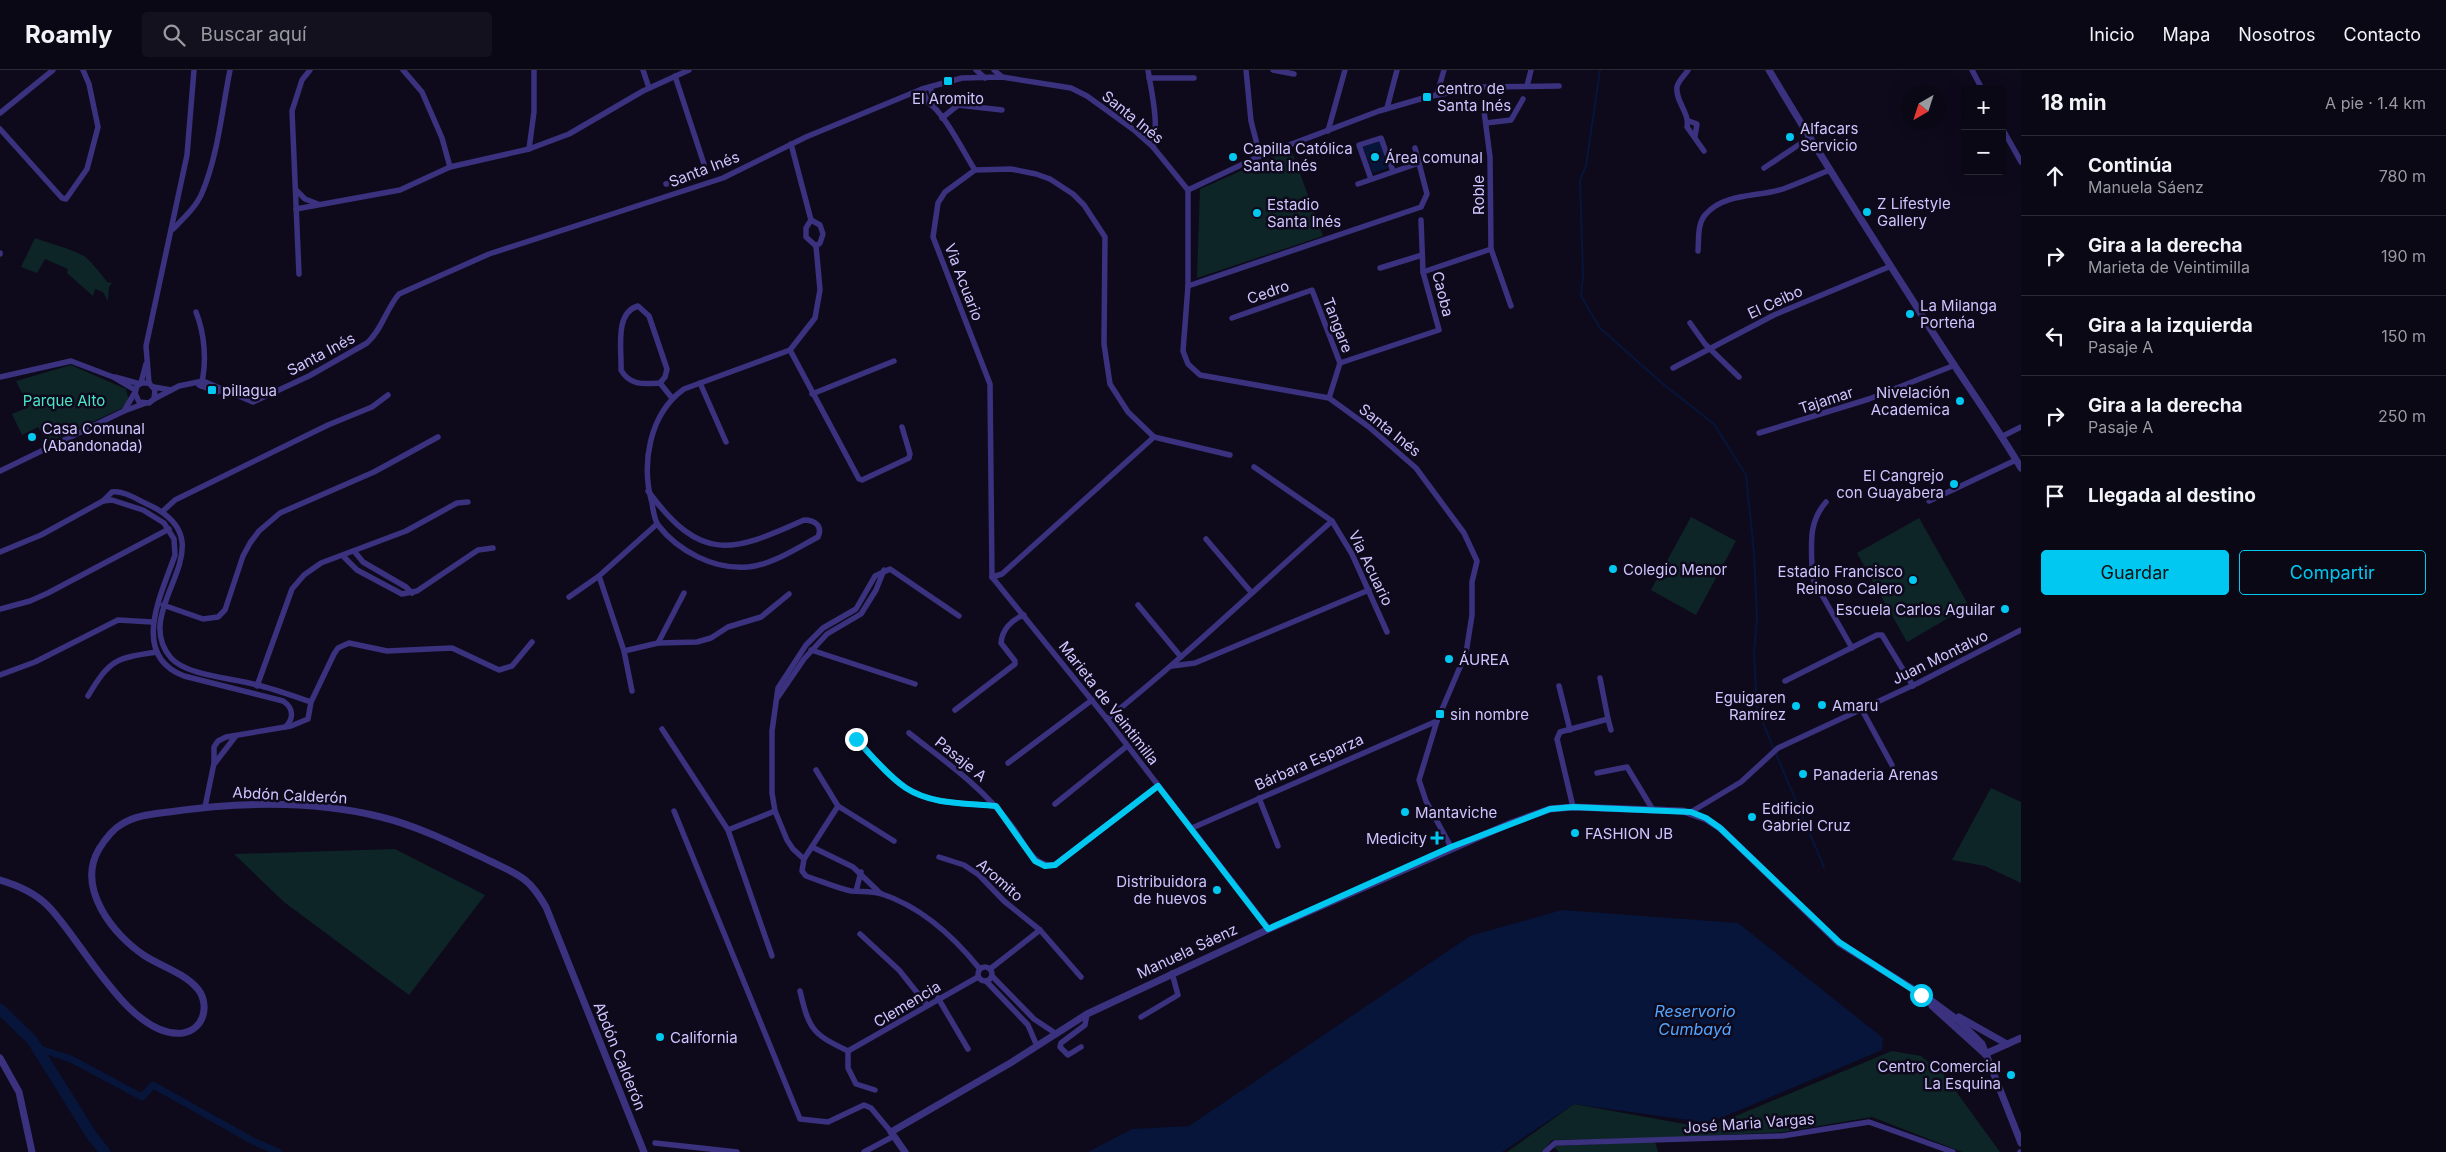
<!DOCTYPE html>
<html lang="es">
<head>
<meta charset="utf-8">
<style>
	body { margin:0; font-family:Inter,sans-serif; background:#13111e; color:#f1f3f6 }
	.controls { position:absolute; right:15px; top:15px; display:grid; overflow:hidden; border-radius:5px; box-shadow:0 5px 20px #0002 }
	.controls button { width:45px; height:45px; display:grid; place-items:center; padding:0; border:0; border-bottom:1px solid #2a2934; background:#0a0815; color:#f1f3f6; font:25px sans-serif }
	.compass { position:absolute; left:1901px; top:15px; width:45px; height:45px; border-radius:50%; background:#0a0815; box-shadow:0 5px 20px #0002; rotate:219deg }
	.stop { position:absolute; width:15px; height:15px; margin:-11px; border:4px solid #00c8f0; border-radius:50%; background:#fff }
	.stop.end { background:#00c8f0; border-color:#fff; box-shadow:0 1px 5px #0008 }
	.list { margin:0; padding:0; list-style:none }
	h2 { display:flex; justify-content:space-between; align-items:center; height:65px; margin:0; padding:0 20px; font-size:21px }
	h2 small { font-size:16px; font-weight:400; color:#999aa0 }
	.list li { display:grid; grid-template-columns:32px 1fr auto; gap:15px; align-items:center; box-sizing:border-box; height:80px; padding:0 20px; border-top:1px solid #2a2934 }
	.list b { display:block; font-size:19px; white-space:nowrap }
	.list p { margin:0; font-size:16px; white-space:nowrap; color:#999aa0 }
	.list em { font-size:16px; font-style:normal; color:#999aa0 }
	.actions { display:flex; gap:10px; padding:15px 20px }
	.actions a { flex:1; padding:11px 0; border:1px solid #00c8f0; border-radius:5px; text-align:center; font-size:18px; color:#00c8f0 }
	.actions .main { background:#00c8f0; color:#111 }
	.icon { flex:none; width:28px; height:28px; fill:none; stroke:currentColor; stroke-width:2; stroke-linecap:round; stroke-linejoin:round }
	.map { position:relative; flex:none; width:2021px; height:1082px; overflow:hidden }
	header { display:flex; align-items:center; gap:30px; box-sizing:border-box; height:70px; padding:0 25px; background:#0a0815; border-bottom:1px solid #2a2934 }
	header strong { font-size:24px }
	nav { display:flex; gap:28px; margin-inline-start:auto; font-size:18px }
	.search { width:350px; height:45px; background:#13111e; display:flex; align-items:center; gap:12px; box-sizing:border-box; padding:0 18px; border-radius:5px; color:#999aa0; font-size:19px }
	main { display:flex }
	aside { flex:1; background:#0a0815 }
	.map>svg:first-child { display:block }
	.green { fill:#0d2526 }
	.water { fill:#061539 }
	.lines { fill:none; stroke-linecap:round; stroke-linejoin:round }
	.stream { stroke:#061539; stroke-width:2 }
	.canal { stroke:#061539; stroke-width:7 }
	.river { stroke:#061539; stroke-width:11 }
	.minor { stroke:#3a327e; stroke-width:5.5 }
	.tertiary { stroke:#3a327e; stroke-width:7 }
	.route { stroke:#00c8f0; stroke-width:6 }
	.poi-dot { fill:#00c8f0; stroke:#0e0a1c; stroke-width:2 }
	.labels { text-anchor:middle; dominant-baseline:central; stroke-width:5; stroke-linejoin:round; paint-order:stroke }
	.poi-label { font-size:15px; fill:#cfc5ff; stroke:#0e0a1c; text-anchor:start }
	.street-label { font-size:15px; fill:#cfc5ff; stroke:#0e0a1c }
	.park-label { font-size:15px; fill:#4be5c9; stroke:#0e0a1c }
	.water-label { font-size:16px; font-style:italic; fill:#53a4ff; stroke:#0e0a1c }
</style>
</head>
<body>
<header>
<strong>Roamly</strong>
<div class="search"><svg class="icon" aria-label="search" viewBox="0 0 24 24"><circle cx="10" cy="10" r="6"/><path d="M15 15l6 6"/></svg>Buscar aquí</div>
<nav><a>Inicio</a><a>Mapa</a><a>Nosotros</a><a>Contacto</a></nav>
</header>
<main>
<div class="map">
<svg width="2021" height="1082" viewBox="0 0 2021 1082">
	<rect width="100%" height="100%" fill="#0e0a1c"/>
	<g class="green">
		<path d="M1291 79 1323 166 1197 208 1200 119Z"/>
		<path d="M35 168C51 174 69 178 84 186 87 187 105 208 107 212L112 213 109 217 108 231 103 222 95 219 93 226 67 203 68 199 45 189 37 203 21 197Z"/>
		<path d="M71 295 126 319 129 331 122 338 48 373 38 357 22 365 12 344 29 337 16 311Z"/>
		<path d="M1691 447 1736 471 1696 545 1651 520Z"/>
		<path d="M1919 448 1969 536 1907 572 1857 483Z"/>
		<path d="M1991 718 2021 732V813L1985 796 1952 790Z"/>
		<path d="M395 779 485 825 409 925 284 832 234 784Z"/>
		<path d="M1892 981 1921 986 1944 1005 2000 1082H1962L1872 1047 1783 1062 1657 1068 1552 1070 1542 1082H1507L1574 1034 1707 1058Z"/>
		<path d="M1655 1072 1658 1082H1559L1553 1076Z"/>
	</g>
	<g class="water">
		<path d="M1379 69 1388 98 1373 103 1362 75Z"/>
		<path d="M1562 840 1738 853 1883 968 1882 980 1709 1053 1574 1034 1502 1082H1088L1132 1059 1189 1056 1470 866Z"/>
	</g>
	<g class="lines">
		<path class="stream" d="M1600 0 1586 96 1580 110 1583 205 1581 226 1600 258 1663 314 1714 354 1746 405 1754 483 1757 548 1754 583 1757 639 1824 797"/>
		<path class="canal" d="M37 978 71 989 142 1027 153 1015 253 1071 278 1082"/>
		<path class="river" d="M0 939 32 970 92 1066 105 1082"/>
		<g class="minor">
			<path d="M403 0 422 22 442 68 450 97"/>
			<path d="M643 0 649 18"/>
			<path d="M976 0 985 8"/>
			<path d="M994 0 1002 7"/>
			<path d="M1148 0C1152 25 1159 52 1153 77"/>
			<path d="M1246 0 1251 51 1260 86"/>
			<path d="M1273 0 1294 4"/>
			<path d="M1688 0C1685 5 1678 11 1677 17 1675 31 1690 43 1687 57L1704 81"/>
			<path d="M1972 0 1982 19"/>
			<path d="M1149 8H1194"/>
			<path d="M1527 16 1531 0"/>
			<path d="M930 17 934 30 933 35"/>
			<path d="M922 19 928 33C943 40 965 85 975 100"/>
			<path d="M1437 24 1444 0"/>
			<path d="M1387 38 1397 0"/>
			<path d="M0 43 53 0"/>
			<path d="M942 48 958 35 1002 40"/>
			<path d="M1689 51 1697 54 1695 66"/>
			<path d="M1486 53 1511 50 1523 29"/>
			<path d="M2002 58 2021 92"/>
			<path d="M0 59 62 128 66 129 87 99 98 57 89 14 83 0"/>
			<path d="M1328 61 1345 0"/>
			<path d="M791 74 811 150 806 158V167L816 176"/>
			<path d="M529 79 534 42V0"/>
			<path d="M1764 98 1809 68"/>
			<path d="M1371 109 1359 75 1381 68 1393 101"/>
			<path d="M666 114 700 104 705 97 675 6"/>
			<path d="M1358 114 1419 93"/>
			<path d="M296 120 305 129 318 134"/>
			<path d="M1188 120 1260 86 1379 41 1427 27 1479 17 1559 16"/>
			<path d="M296 139 400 120 450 97 529 79 569 64 643 21 689 0"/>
			<path d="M811 150 820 155 823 164 820 173 816 176"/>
			<path d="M173 159C184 148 196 137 202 123 218 85 222 40 230 0"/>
			<path d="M1491 179 1511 236"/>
			<path d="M1698 181C1699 169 1697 153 1706 144 1724 123 1759 127 1783 119 1799 113 1815 106 1830 100"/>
			<path d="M0 183V184"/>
			<path d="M1380 198 1422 185"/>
			<path d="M1423 202 1491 179 1490 87 1484 41"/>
			<path d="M299 204 292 41 302 10 310 0"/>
			<path d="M1188 216 1421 137 1427 124 1415 78"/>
			<path d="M638 236 649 246 667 299 665 307 660 313C644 314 630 316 621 300 622 280 614 243 638 236Z"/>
			<path d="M196 242C205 265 207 293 201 316"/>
			<path d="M1232 248 1312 220 1340 293 1329 328"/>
			<path d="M1690 253 1705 274 1739 307"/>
			<path d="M790 280 859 409 862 410 909 388 910 384 902 357"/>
			<path d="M1340 293 1439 260 1423 202 1421 150"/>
			<path d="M1673 298 1774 245 1891 196"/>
			<path d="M0 307 71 291 113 307 135 320"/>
			<path d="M115 307 140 314"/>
			<path d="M141 313H149L155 320 154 329 149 333 139 332 135 323 137 316 141 313 146 294"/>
			<path d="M149 313 146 276 187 85 194 0"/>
			<path d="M660 313 672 328"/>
			<path d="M700 313 726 372"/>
			<path d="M199 315 217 322 223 320"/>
			<path d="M154 317 171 320"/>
			<path d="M812 324 894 291"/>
			<path d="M154 329 179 316 203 311 253 332 309 306 367 273C382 260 386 239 399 224L489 184 723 108 806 67 922 19 962 8 1002 7 1071 18 1087 26 1134 60 1153 77 1188 120V216L1183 281 1188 294 1200 305 1329 328 1369 357 1416 398 1464 463 1477 491 1472 512V545L1466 583 1437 651 1419 710 1426 731 1451 777"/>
			<path d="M124 341 134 324"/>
			<path d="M1759 363 1869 329 1955 295"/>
			<path d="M2003 366 2021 357"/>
			<path d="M1254 397 1332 451 1352 484 1387 562"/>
			<path d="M0 401 124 341 146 333"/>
			<path d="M648 421C701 493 731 483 804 450 815 450 823 456 818 467 797 478 772 495 748 497 714 500 678 481 658 455 654 449 653 439 652 433 641 394 649 344 684 319L790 280 815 248 820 220 816 176"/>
			<path d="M103 431 112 422C123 420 136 429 147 434 234 473 127 538 171 588 187 606 234 608 257 615 275 619 293 626 311 632"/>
			<path d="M1929 431 2016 390"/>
			<path d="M1826 432C1807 454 1812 476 1812 503L1814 511 1852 578"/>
			<path d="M163 441 175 430 328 355 372 337 388 325"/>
			<path d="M1206 469 1251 522"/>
			<path d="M354 481 363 492 406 517 412 523"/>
			<path d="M0 482 41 465 103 431 112 430 143 440 164 453 174 469 175 485C162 523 129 585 184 606L283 631C294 638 294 649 285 657"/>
			<path d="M343 486 357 500 402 524 417 521 478 480 493 478"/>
			<path d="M599 506 624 581 632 621"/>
			<path d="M992 507 990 314 933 167 938 133 945 122 975 100 1011 99 1036 104 1050 109 1073 124 1084 135 1105 167 1104 274 1110 314 1128 342 1154 367 1230 385"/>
			<path d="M992 507 1107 649 1269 859"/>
			<path d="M992 507 1002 504 1154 367"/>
			<path d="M569 527 599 506 657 454"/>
			<path d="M163 535 203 549 218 547 225 540 243 486 250 473 259 461 280 443 374 402 438 367"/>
			<path d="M1138 535 1181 587"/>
			<path d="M0 539 30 531 48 523 169 459"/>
			<path d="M959 546 890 499 875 506 856 539 823 558 806 575 778 618 772 661V723L775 741 787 770 793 779 804 789 802 801 806 806C821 811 836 818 851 821 861 822 872 821 882 824 921 837 954 867 979 898"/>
			<path d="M658 573 684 523"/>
			<path d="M811 580 915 614"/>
			<path d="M624 581 658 573 697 572 711 568 728 557 761 547 789 524"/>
			<path d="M1172 596 1195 593 1369 520"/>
			<path d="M0 605 35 592 118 550 152 552"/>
			<path d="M1600 608 1608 649"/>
			<path d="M1785 611 1877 565H1882L1913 616"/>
			<path d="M257 616 292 519 304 505 321 493 406 461 457 433 468 432"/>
			<path d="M1559 616 1570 660"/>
			<path d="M88 626C110 589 116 588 157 582"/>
			<path d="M778 627 804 589 827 564 861 544 876 520 884 500"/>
			<path d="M1861 638 1892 695"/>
			<path d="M955 640 1015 594V591L1001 573C1002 560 1011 550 1024 545"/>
			<path d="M1107 649C1185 587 1257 517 1332 451"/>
			<path d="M662 659 728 760"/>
			<path d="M909 663C947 693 980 715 1011 755 1024 771 1031 797 1055 795L1158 716"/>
			<path d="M856 669C872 686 887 705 906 718 932 735 966 733 996 736"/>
			<path d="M215 693 235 667"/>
			<path d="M1008 693 1092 630"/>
			<path d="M816 700 838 736"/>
			<path d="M1597 703 1627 697 1653 740"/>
			<path d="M1259 728 1278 776"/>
			<path d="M1055 734 1127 676"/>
			<path d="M205 737 214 693V677L218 671 226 667 291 656 308 649 311 632 334 584 338 578 349 573 387 581 452 578 499 600 512 596 532 572"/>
			<path d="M1573 737 1557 669 1560 662 1608 649 1611 660"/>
			<path d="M674 741 800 1049 828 1052 864 1035 871 1038 891 1062"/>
			<path d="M1691 742 1741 712 1778 678 1918 613 2021 560"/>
			<path d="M1192 758 1437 651"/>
			<path d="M812 777 853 797 880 823"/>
			<path d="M939 787 964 795 979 805 1004 831 1040 860 1081 907"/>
			<path d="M804 789 838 736 894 771"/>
			<path d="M856 821 861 802"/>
			<path d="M860 864 899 900 927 935"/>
			<path d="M772 886 728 760 775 741"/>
			<circle cx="985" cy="904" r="7"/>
			<path d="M990 899 1040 860"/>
			<path d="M992 906 1034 949 1055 963"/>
			<path d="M986 911 1028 955 1037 976"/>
			<path d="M800 921C809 959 812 964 848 981V998L856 1014 875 1020"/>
			<path d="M938 928 968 979"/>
			<path d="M1141 947 1178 925 1172 903"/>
			<path d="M1081 977 1068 985 1060 977 1061 973 1085 955 1087 944"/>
			<path d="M848 981 978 907"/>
			<path d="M655 1073 737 1082"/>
			<path d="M864 1082 894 1066"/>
			<path d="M1545 1082 1555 1073 1782 1066 1869 1052 1953 1082"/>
			<path d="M2020 1082H2021"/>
		</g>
		<g class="tertiary">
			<path d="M1769 0C1817 81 1867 159 1918 239 1951 293 1989 344 2021 398"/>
			<path d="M0 810C17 815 34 822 47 835 80 867 130 970 183 963 206 959 210 931 196 917 183 903 161 896 145 886 113 865 76 818 99 779 104 771 113 759 122 754 136 745 154 744 169 742 238 732 313 730 381 747 418 756 456 775 490 791 502 797 515 802 525 810 534 817 540 827 546 837L644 1082"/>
			<path d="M1932 936 1985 984"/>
			<path d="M1959 947 2007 974"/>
			<path d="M1985 984 2021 968"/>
			<path d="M0 988 19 1022 32 1082"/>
			<path d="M905 1082 891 1062 1012 992 1087 944 1269 859 1511 753 1550 739 1573 737 1683 741 1706 749 1720 758 1839 873 1932 931 1959 951 1982 974 2021 1073"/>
		</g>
	</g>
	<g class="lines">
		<path class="route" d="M856 669C872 686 887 705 906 718 932 735 966 733 996 736L1035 791 1045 796 1055 795 1158 716 1268 859 1451 777 1550 739 1573 737 1691 742 1706 748 1720 758 1839 872 1921 925"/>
	</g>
	<g class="poi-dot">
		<rect x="943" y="6" width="10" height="10" rx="2.5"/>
		<rect x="1422" y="22" width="10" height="10" rx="2.5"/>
		<circle cx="1790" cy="67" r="5"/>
		<circle cx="1233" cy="87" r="5"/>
		<circle cx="1375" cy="87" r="5"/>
		<circle cx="1867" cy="142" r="5"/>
		<circle cx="1257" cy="143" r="5"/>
		<circle cx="1910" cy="244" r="5"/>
		<rect x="207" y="315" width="10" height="10" rx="2.5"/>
		<circle cx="1960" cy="331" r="5"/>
		<circle cx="32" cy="367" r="5"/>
		<circle cx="1954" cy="414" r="5"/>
		<circle cx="1613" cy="499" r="5"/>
		<circle cx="1913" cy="510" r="5"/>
		<circle cx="2005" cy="539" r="5"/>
		<circle cx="1449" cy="589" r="5"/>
		<circle cx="1822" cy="635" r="5"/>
		<circle cx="1796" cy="636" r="5"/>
		<rect x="1435" y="639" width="10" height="10" rx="2.5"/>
		<circle cx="1803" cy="704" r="5"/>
		<circle cx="1405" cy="742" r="5"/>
		<circle cx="1752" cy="747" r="5"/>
		<circle cx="1575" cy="763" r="5"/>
		<path d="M1434.5 760.5h5v5h5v5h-5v5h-5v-5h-5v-5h5z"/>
		<circle cx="1217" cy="820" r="5"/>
		<circle cx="660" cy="967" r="5"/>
		<circle cx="2011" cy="1005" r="5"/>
	</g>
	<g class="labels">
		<g class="poi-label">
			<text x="1437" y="18">centro de<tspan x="1437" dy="17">Santa Inés</tspan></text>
			<text x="948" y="28" text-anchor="middle">El Aromito</text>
			<text x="1800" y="58">Alfacars<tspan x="1800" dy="17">Servicio</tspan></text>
			<text x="1243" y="78">Capilla Católica<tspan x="1243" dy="17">Santa Inés</tspan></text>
			<text x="1385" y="87">Área comunal</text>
			<text x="1877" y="133">Z Lifestyle<tspan x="1877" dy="17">Gallery</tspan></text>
			<text x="1267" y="134">Estadio<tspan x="1267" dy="17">Santa Inés</tspan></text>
			<text x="1920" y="235">La Milanga<tspan x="1920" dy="17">Porteńa</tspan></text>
			<text x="222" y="320">pillagua</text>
			<text x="1950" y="322" text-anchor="end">Nivelación<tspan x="1950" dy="17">Academica</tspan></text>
			<text x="42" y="358">Casa Comunal<tspan x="42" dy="17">(Abandonada)</tspan></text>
			<text x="1944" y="405" text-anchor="end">El Cangrejo<tspan x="1944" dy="17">con Guayabera</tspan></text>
			<text x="1623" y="499">Colegio Menor</text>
			<text x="1903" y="501" text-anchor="end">Estadio Francisco<tspan x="1903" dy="17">Reinoso Calero</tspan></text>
			<text x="1995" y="539" text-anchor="end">Escuela Carlos Aguilar</text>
			<text x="1459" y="589">ÁUREA</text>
			<text x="1786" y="627" text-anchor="end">Eguigaren<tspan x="1786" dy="17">Ramírez</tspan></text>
			<text x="1832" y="635">Amaru</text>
			<text x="1450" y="644">sin nombre</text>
			<text x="1813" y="704">Panaderia Arenas</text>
			<text x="1762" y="738">Edificio<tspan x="1762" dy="17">Gabriel Cruz</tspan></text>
			<text x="1415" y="742">Mantaviche</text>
			<text x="1585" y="763">FASHION JB</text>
			<text x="1427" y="768" text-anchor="end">Medicity</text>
			<text x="1207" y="811" text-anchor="end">Distribuidora<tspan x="1207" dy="17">de huevos</tspan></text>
			<text x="670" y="967">California</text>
			<text x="2001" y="996" text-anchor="end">Centro Comercial<tspan x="2001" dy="17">La Esquina</tspan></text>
		</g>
		<g class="street-label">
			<text transform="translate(1133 47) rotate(39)">Santa Inés</text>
			<text transform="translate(704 99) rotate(-21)">Santa Inés</text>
			<text transform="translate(1478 125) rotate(-90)">Roble</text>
			<text transform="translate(964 212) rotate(69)">Via Acuario</text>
			<text transform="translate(1268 222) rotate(-19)">Cedro</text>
			<text transform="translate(1443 224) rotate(76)">Caoba</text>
			<text transform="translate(1775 232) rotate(-25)">El Ceibo</text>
			<text transform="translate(1338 255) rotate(69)">Tangare</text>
			<text transform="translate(321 284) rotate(-28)">Santa Inés</text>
			<text transform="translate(1826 330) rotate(-18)">Tajamar</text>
			<text transform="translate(1390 360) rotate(39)">Santa Inés</text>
			<text transform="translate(1371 498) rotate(64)">Via Acuario</text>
			<text transform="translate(1940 587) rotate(-26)">Juan Montalvo</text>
			<text transform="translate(1109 633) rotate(52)">Marieta de Veintimilla</text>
			<text transform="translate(961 689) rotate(39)">Pasaje A</text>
			<text transform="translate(1309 692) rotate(-24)">Bárbara Esparza</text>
			<text transform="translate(290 725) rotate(3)">Abdón Calderón</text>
			<text transform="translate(1000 810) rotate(41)">Aromito</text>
			<text transform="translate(1187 881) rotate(-25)">Manuela Sáenz</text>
			<text transform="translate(907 934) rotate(-31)">Clemencia</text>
			<text transform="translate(620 986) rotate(68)">Abdón Calderón</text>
			<text transform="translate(1749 1053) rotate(-4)">José Maria Vargas</text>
		</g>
		<g class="park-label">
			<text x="64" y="330">Parque Alto</text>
		</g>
		<g class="water-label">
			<text x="1695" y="941">Reservorio<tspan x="1695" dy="18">Cumbayá</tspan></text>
		</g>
	</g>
</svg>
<div class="controls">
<button>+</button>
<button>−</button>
</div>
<svg class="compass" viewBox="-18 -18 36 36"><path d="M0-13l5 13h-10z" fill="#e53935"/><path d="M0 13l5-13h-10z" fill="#999aa0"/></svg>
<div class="stop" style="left:1921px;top:925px"></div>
<div class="stop end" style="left:856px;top:669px"></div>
</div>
<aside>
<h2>18 min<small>A pie · 1.4 km</small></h2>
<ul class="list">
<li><svg class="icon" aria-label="ahead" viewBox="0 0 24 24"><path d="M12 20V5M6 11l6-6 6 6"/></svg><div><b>Continúa</b><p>Manuela Sáenz</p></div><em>780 m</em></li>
<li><svg class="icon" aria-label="right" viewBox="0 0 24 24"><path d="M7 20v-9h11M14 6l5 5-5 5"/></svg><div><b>Gira a la derecha</b><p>Marieta de Veintimilla</p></div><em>190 m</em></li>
<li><svg class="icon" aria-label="left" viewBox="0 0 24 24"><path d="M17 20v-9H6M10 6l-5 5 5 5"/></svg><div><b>Gira a la izquierda</b><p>Pasaje A</p></div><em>150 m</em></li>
<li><svg class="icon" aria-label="right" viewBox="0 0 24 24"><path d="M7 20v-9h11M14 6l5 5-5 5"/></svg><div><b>Gira a la derecha</b><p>Pasaje A</p></div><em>250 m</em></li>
<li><svg class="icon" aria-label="arrive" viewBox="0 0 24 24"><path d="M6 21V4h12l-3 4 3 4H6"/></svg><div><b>Llegada al destino</b></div></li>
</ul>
<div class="actions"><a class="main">Guardar</a><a>Compartir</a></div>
</aside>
</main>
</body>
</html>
